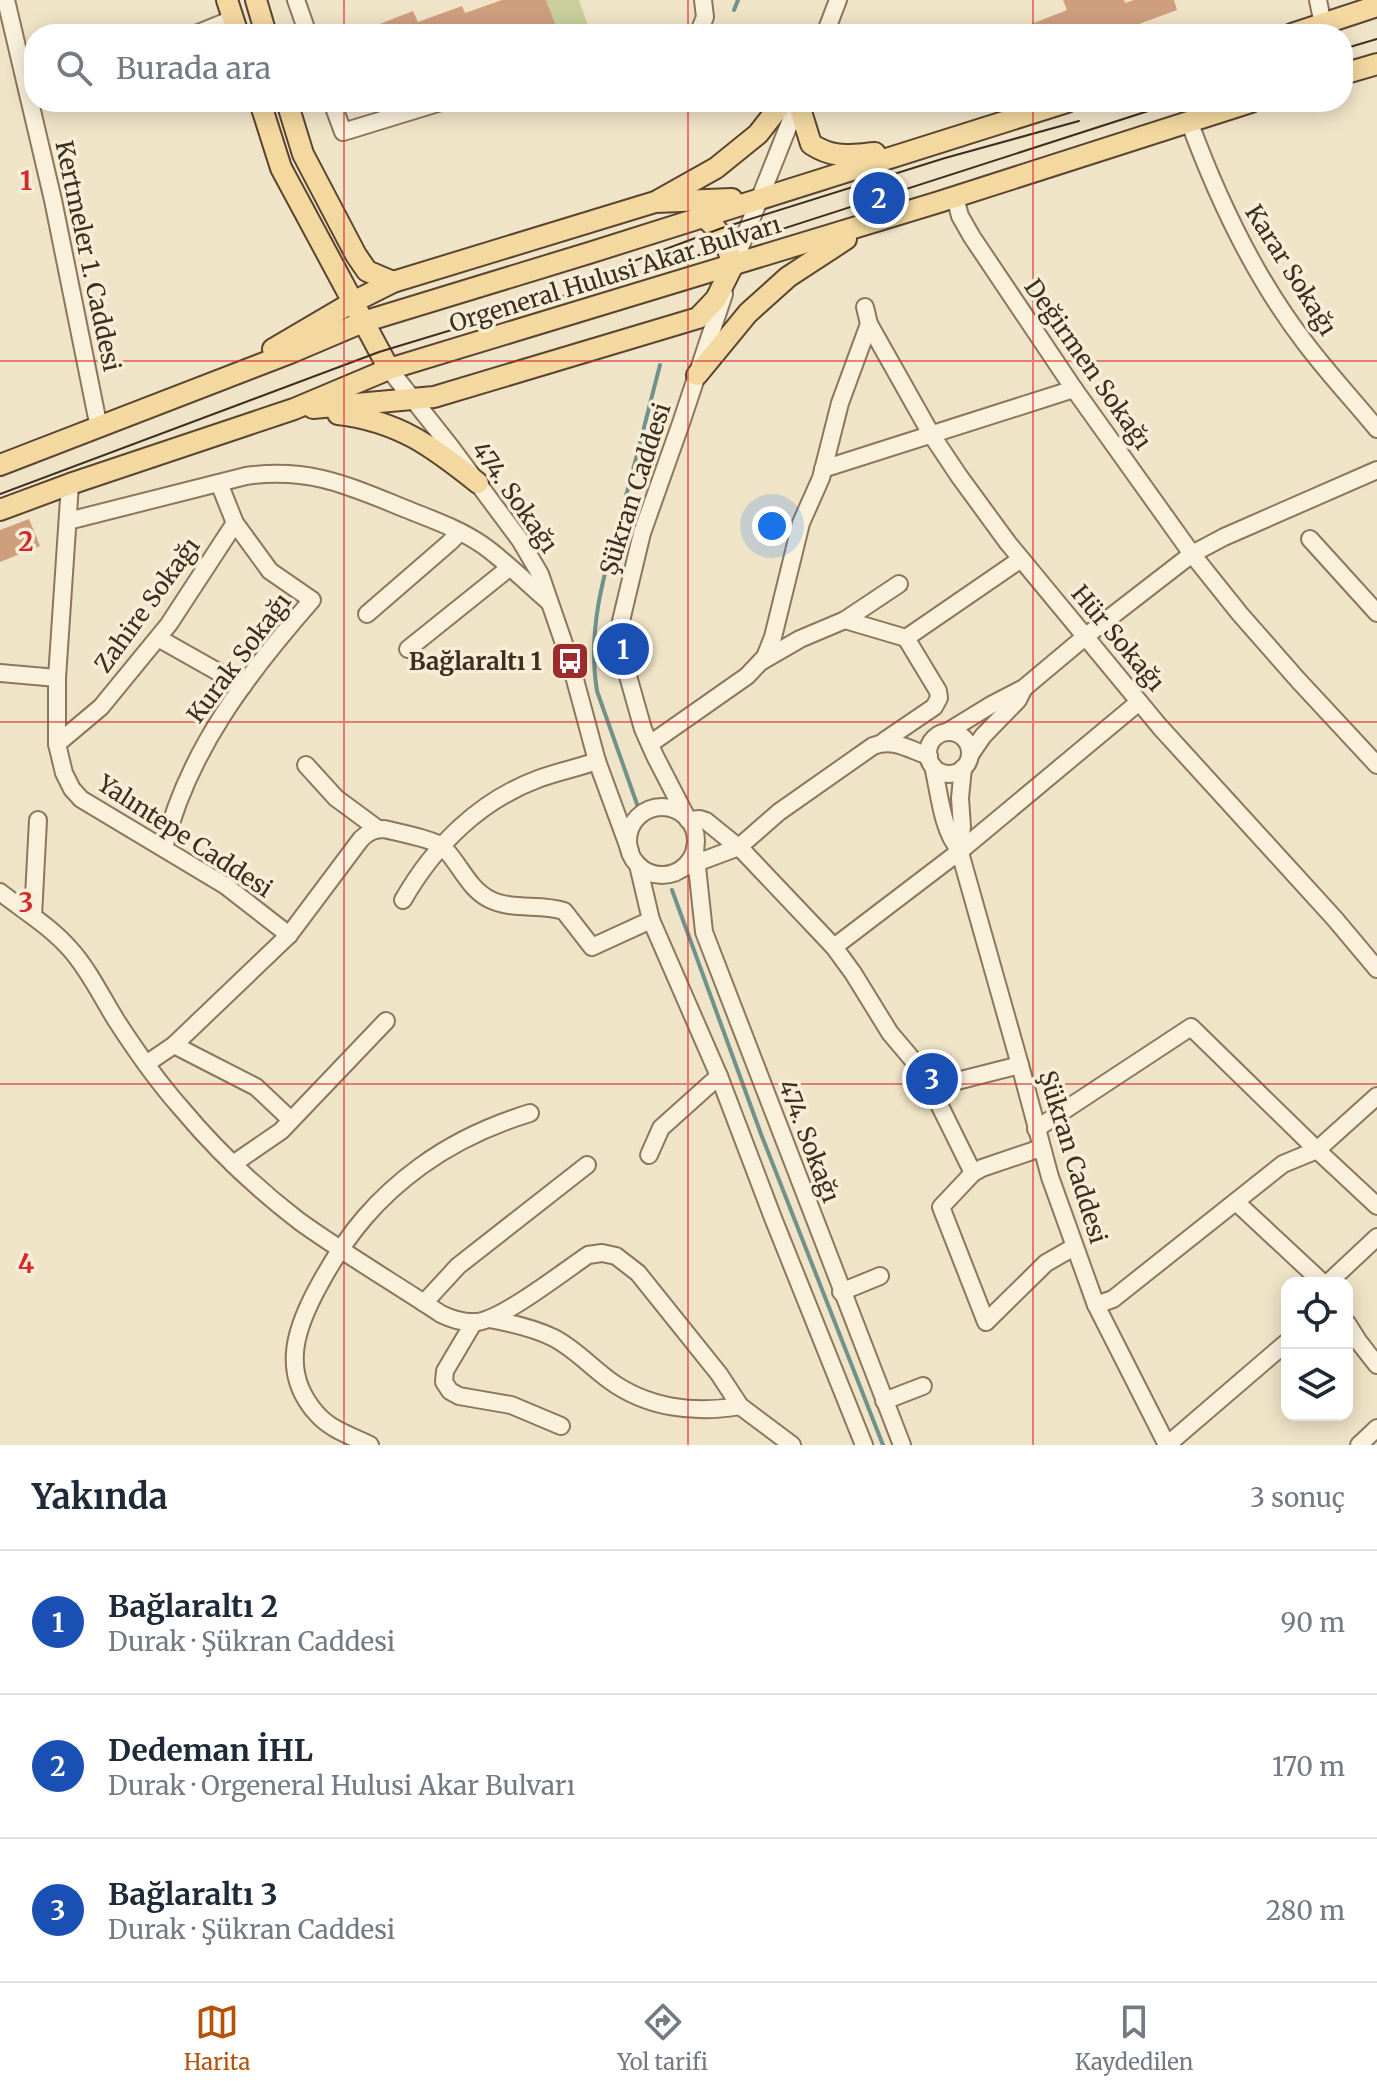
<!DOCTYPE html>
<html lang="tr">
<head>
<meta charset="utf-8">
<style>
	body { margin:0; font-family:Merriweather,serif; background:#f2f2f3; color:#1f2937 }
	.controls { position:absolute; right:24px; bottom:24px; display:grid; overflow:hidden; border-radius:16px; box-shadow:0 4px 20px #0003 }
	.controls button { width:72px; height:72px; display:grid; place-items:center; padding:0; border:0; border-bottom:2px solid #e0e1e3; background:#fff; color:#1f2937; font:40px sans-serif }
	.you { position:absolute; left:772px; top:526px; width:28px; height:28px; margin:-20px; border:6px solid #fff; border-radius:50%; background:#1a73e8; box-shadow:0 0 0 12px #1a73e833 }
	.badge { display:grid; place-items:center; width:52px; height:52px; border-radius:50%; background:#b45309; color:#fff; font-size:26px; font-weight:700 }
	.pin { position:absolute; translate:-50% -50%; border:4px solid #fff; box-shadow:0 2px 8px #0006 }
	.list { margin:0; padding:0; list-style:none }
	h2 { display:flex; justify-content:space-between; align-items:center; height:104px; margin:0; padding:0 32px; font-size:34px }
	h2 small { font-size:26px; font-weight:400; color:#747a83 }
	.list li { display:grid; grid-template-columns:52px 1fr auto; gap:24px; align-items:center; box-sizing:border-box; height:144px; padding:0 32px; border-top:2px solid #e0e1e3 }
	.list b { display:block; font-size:30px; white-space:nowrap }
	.list p { margin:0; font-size:26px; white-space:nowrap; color:#747a83 }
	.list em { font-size:26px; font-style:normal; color:#747a83 }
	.icon { flex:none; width:44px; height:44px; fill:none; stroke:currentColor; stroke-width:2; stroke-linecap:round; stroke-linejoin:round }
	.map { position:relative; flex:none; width:1377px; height:1445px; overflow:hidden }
	.search { position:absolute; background:#fff; box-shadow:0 4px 20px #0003; left:24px; right:24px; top:24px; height:88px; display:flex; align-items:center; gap:20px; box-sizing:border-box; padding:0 28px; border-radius:32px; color:#747a83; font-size:30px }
	.sheet { height:536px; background:#fff }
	nav { display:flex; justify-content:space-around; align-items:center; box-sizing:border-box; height:112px; border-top:2px solid #e0e1e3; background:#fff; font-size:22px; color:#747a83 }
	nav a { display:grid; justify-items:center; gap:4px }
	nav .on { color:#b45309 }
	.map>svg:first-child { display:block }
	.green { fill:#c9cf9b }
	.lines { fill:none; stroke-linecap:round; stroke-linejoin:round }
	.stream { stroke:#6f938a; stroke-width:4 }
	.building { fill:#cf9f7d }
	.minor-casing { stroke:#8d765c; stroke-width:20 }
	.major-casing { stroke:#5b4430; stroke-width:24 }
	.minor { stroke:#faf1dc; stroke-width:16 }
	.major { stroke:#f3d9a0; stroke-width:20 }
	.tram { stroke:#3d2e20; stroke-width:2 }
	.grid { fill:none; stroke:#d62828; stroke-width:2; stroke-opacity:0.55 }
	.labels { text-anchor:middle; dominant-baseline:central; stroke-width:7; stroke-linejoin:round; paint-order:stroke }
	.street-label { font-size:24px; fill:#3d2e20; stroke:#f7eed8 }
	.poi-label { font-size:24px; font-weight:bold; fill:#3d2e20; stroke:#f7eed8; text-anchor:end }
	.grid-label { font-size:26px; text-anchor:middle; font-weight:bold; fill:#d62828; stroke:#f7eed8; stroke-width:7; stroke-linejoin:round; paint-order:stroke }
</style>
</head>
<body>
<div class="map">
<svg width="1377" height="1445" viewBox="0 0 1377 1445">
	<rect width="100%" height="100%" fill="#f0e4c8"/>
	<path class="green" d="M546 0H579L591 34H559Z"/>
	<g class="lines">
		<g class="stream">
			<path d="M734 10 738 0"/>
			<path d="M638 807 597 691C586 625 607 565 624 503 637 457 648 411 660 365"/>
			<path d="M672 890 761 1134 883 1445"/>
		</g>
	</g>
	<g class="building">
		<path d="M502 0H546L556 26 535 34H354L413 11 418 22 462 6 465 13Z"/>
		<path d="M1063 0H1124L1125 3 1134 0H1174L1177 10 1112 34H1006L1067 10Z"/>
		<path d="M29 519 40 546 0 562V530Z"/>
	</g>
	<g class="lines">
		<g class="minor-casing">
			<g id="minor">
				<path d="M6 0 53 200 99 428"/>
				<path d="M296 0 308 34"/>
				<path d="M1318 0 1323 25"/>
				<path d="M196 34 233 19"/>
				<path d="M698 34 705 17 703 0"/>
				<path d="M825 34 838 0"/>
				<path d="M332 102 343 132 441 102"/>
				<path d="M1189 121C1218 200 1254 277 1306 344 1328 373 1353 400 1377 429"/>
				<path d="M955 197 960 216 972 237 1074 389 1192 554 1240 614 1298 680 1377 765"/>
				<path d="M732 268 798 102"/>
				<path d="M865 307 869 324 931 434 959 476 1008 543 1160 727 1335 919 1377 969"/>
				<path d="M389 369 450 446 520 540 540 574 570 661 597 761 630 851"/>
				<path d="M823 469 1074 389"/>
				<path d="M70 484 57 678V744L64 773 72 789 81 799 226 886 289 935"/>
				<path d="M68 521 246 476C310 467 349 486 406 509 433 520 460 529 484 546 505 561 528 584 549 602"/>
				<path d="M1310 539 1377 613"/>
				<path d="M367 614 449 543 460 532"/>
				<path d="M845 620 906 638"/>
				<path d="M158 638 243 686"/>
				<path d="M408 649 509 568"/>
				<path d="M762 661 800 639 845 620 899 584"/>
				<path d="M0 673 57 678"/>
				<path d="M947 732 991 705 1024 688 1086 636 1192 554 1224 537 1377 470"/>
				<circle cx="949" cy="753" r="21"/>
				<path d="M884 741 934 707 939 698 938 691 906 638 1021 559"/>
				<path d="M57 744 101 707 169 624 235 523"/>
				<path d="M650 744 747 676 765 657 773 637 801 523 821 478 840 403 869 324"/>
				<path d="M970 755 983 736 1018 700 1023 690"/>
				<path d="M306 765 336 798 378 829"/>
				<path d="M933 766C939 790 942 831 959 849L1020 1065"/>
				<circle cx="662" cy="841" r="34"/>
				<path d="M687 818 655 756 643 729 628 676 620 625 642 533 681 423 724 294"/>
				<path d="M688 820 700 819 706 821 743 851 834 947 853 973 890 1033 918 1066 932 1079 948 1082 957 1081 1020 1065 1050 1177 1096 1305 1167 1445"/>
				<path d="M164 848C187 752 248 673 312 600L270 571 235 523 219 483"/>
				<path d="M695 848 704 932 902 1445"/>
				<path d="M959 849 962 827 960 798 963 768"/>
				<path d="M638 865 651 920 719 1076 773 1218 864 1445"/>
				<path d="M683 868 739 847 779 812 873 746C893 738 908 749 929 756"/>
				<path d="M0 892C24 911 50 926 70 949 89 970 101 996 116 1020 136 1051 157 1081 181 1108 216 1150 256 1188 299 1221 345 1254 394 1283 441 1314 453 1320 465 1323 478 1322 504 1318 563 1272 588 1255L602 1253 616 1256 638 1273 719 1374 740 1406 792 1445"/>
				<path d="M403 900C434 846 479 801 538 779 557 772 577 768 597 761"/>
				<path d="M33 916 38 820"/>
				<path d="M834 947 960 851 1139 702"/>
				<path d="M174 1045 256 1087 291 1120"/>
				<path d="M146 1064 174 1045 289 935 361 839C368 832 374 829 384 829 396 832 436 840 443 847 460 864 468 888 489 899 512 911 540 903 564 911L592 947 651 920"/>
				<path d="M932 1079 935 1096 973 1173"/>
				<path d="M1377 1096 1317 1150 1377 1206"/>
				<path d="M1036 1129 1191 1027 1317 1150 1283 1164 1113 1299 1096 1305"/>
				<path d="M1041 1148 982 1168 973 1173 941 1207 986 1322 1046 1263 1074 1247"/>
				<path d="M649 1155 661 1128 719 1076"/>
				<path d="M233 1164 281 1131 386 1021"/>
				<path d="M1236 1202 1323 1283"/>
				<path d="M1328 1283 1377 1237"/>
				<path d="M841 1292 880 1276"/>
				<path d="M424 1303 458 1266 587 1165"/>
				<path d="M489 1319C511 1323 534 1328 554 1338 575 1349 590 1366 609 1380 647 1408 694 1414 740 1406"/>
				<path d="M474 1322 445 1371 444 1382 450 1391 459 1396 511 1405 561 1426"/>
				<path d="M1347 1323 1359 1342 1377 1365"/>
				<path d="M884 1401 923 1386"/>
				<path d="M370 1445C352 1436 331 1430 317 1414 278 1371 297 1324 322 1280 348 1233 377 1198 421 1166 454 1142 491 1125 530 1113"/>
				<path d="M1167 1445 1287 1342"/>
				<path d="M1359 1445 1377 1428"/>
			</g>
		</g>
		<g class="major-casing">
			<g id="major">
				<path d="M227 0 238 34"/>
				<path d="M256 0 266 34"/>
				<path d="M1292 34 1377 6"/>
				<path d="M1343 74 1377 64"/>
				<path d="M260 102 281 168 389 369"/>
				<path d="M287 102 303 154 356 255 367 271 393 282"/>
				<path d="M798 102 811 144C834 159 849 155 875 153"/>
				<path d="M659 200 716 168 758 134 783 102"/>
				<path d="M273 349 353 302 393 282 655 202 732 199"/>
				<path d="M697 375 748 313 788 277 846 239"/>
				<path d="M313 408 434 397 698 318 716 299 733 265C727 245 720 228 702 216"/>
				<path d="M338 414C398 421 432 446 478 483"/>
				<path d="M0 465 290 353 363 322 589 253 1067 102"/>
				<path d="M0 510 70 484 294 409 389 369 939 202 1251 102"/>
			</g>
		</g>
		<use href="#minor" class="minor"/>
		<use href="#major" class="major"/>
		<g class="tram">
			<path d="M1343 49 1377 39"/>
			<path d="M599 274 722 228 945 158 1079 121"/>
			<path d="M0 494 379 352 742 242 1176 102"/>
		</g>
	</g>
	<path class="grid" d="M344 0V34M688 0V34M1033 0V34M344 102V1445M688 102V1445M1033 102V1445M0 361H1377M0 722H1377M0 1084H1377"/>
	<defs>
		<g id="bus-square" transform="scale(2)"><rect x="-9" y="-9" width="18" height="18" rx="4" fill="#9e2a2b" stroke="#f7eed8"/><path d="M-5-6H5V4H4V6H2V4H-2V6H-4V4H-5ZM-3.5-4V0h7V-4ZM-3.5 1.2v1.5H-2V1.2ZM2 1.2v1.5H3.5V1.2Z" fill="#fff"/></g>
	</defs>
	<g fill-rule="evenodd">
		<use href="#bus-square" x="570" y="661"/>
	</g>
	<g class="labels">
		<g class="street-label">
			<text transform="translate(88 256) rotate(78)">Kertmeler 1. Caddesi</text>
			<text transform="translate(1291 270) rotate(58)">Karar Sokağı</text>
			<text transform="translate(615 274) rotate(-17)">Orgeneral Hulusi Akar Bulvarı</text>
			<text transform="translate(1088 364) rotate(55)">Değirmen Sokağı</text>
			<text transform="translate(635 489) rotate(-72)">Şükran Caddesi</text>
			<text transform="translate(515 497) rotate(55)">474. Sokağı</text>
			<text transform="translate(147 605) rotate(-54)">Zahire Sokağı</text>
			<text transform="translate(1118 638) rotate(50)">Hür Sokağı</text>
			<text transform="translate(239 658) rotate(-53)">Kurak Sokağı</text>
			<text transform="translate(185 836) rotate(33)">Yalıntepe Caddesi</text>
			<text transform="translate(809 1141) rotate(69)">474. Sokağı</text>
			<text transform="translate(1073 1157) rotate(73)">Şükran Caddesi</text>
		</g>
		<g class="poi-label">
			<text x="542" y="661">Bağlaraltı 1</text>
		</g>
	</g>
	<g class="grid-label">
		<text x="26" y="190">1</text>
		<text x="26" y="551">2</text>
		<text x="26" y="912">3</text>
		<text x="26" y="1273">4</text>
	</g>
</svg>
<div class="controls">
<button><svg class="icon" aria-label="locate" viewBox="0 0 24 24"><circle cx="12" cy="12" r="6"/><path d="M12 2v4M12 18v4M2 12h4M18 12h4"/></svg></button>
<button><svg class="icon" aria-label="layers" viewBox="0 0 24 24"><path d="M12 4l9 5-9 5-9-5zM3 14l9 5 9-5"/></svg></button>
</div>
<div class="you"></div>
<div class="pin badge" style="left:623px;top:649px;background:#1a4fb4">1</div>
<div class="pin badge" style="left:879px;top:198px;background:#1a4fb4">2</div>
<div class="pin badge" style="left:932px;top:1079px;background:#1a4fb4">3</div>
<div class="search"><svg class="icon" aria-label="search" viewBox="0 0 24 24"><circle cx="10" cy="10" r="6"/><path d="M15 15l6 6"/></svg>Burada ara</div>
</div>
<section class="sheet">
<h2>Yakında<small>3 sonuç</small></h2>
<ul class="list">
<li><span class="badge" style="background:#1a4fb4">1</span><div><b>Bağlaraltı 2</b><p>Durak · Şükran Caddesi</p></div><em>90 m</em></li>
<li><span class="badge" style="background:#1a4fb4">2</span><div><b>Dedeman İHL</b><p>Durak · Orgeneral Hulusi Akar Bulvarı</p></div><em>170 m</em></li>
<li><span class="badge" style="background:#1a4fb4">3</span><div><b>Bağlaraltı 3</b><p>Durak · Şükran Caddesi</p></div><em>280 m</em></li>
</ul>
</section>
<nav>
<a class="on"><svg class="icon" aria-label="map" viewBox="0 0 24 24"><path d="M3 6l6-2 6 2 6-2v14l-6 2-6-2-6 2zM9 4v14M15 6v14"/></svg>Harita</a>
<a><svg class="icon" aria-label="directions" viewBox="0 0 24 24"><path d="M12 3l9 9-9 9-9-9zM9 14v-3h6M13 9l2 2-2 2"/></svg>Yol tarifi</a>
<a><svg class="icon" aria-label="saved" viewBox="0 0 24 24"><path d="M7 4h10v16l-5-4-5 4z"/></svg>Kaydedilen</a>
</nav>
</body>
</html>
